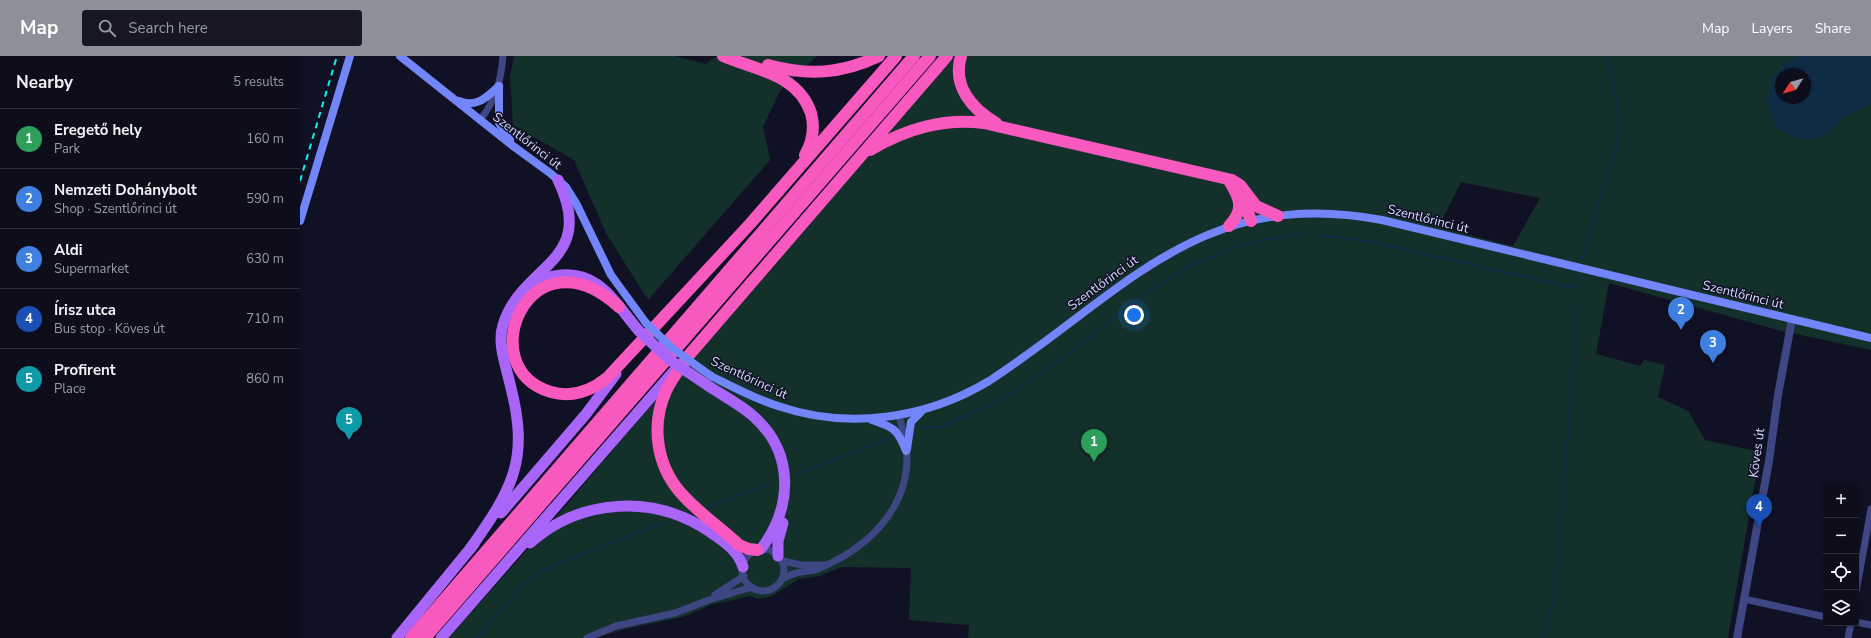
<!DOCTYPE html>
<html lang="en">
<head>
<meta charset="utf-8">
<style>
	body { margin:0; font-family:"Nunito Sans",sans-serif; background:#161625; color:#f1f3f6 }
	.controls { position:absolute; right:12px; bottom:12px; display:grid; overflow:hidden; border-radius:4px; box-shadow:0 1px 3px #0004 }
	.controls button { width:36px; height:36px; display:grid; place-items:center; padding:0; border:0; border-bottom:1px solid #2d2d3b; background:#0d0d1c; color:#f1f3f6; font:20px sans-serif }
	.compass { position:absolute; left:1475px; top:12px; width:36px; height:36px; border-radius:50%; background:#0d0d1c; box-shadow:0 1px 3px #0004; rotate:234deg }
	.you { position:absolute; left:834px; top:259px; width:14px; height:14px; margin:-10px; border:3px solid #fff; border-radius:50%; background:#1a73e8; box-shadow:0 0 0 6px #1a73e833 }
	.badge { display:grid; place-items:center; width:26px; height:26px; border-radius:50%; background:#8c9099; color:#fff; font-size:13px; font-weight:700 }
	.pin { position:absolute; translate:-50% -33px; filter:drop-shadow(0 1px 2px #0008) }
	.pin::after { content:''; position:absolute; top:21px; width:14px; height:12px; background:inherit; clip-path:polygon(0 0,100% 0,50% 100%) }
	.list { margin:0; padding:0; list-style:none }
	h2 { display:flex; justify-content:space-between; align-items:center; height:52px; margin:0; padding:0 16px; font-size:17px }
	h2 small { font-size:13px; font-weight:400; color:#9a9ca3 }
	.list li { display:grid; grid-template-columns:26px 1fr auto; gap:12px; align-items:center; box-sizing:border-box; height:60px; padding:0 16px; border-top:1px solid #2d2d3b }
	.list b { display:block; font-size:15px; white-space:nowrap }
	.list p { margin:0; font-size:13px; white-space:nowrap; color:#9a9ca3 }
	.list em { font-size:13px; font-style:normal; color:#9a9ca3 }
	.icon { flex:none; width:22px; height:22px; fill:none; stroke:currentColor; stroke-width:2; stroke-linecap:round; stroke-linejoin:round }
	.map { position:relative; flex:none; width:1571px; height:582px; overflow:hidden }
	header { display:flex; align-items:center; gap:24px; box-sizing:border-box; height:56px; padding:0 20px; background:#8c9099; color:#fff }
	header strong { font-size:19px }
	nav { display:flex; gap:22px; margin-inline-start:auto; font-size:14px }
	.search { width:280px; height:36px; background:#161625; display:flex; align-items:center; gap:10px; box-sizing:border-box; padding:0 14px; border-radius:4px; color:#9a9ca3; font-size:15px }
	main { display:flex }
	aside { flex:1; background:#0d0d1c }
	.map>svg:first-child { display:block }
	.green { fill:#14302b; fill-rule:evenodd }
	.water { fill:#0f2c47; fill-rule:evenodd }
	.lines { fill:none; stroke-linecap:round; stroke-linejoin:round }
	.stream { stroke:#0f2c47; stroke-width:2 }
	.minor { stroke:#3e4783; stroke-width:7 }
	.tertiary { stroke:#3e4783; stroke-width:8 }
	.secondary { stroke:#7386f9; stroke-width:8 }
	.primary { stroke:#a964f8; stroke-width:11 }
	.motorway { stroke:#f759bf; stroke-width:12 }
	.rail { stroke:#0df4e6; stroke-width:2; stroke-dasharray:6 5; stroke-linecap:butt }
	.secondary-bridge { stroke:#7386f9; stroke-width:8 }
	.primary-bridge { stroke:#a964f8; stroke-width:11 }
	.labels { text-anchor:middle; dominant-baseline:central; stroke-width:3; stroke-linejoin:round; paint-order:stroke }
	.street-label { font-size:13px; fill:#d8dafd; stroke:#111126 }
</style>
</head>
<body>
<header>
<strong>Map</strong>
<div class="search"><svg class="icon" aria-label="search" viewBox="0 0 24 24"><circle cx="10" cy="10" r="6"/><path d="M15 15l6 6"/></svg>Search here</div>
<nav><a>Map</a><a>Layers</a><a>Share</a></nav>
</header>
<main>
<aside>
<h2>Nearby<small>5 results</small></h2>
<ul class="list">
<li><span class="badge" style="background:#2e9e5b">1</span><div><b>Eregető hely</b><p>Park</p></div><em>160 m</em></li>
<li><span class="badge" style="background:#3f7fe0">2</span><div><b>Nemzeti Dohánybolt</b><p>Shop · Szentlőrinci út</p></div><em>590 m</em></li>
<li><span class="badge" style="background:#3f7fe0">3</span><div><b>Aldi</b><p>Supermarket</p></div><em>630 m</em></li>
<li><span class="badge" style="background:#1a4fb4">4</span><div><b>Írisz utca</b><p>Bus stop · Köves út</p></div><em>710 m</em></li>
<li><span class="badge" style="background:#0f9aa8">5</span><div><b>Profirent</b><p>Place</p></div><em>860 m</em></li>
</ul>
</aside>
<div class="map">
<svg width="1571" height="582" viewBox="0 0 1571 582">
	<rect width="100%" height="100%" fill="#111126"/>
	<g class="green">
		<path d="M214 0H374L406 8 417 0H517L480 35 463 71 470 104 348 244 306 177 274 104 213 69 210 20Z"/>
		<path d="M654 0H1571V294L1482 275 1309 227 1296 298 1340 310 1344 304 1365 309 1358 341 1388 355 1405 384 1460 396 1428 582H668L669 569 609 564 611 512 542 511 519 520 499 523 472 540 458 543 450 540 411 549 383 561 325 573 295 582H148L227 494 241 483 251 467 318 388ZM1481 18H1505V42H1481ZM1161 126 1240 142 1213 190 1141 172 1142 164Z"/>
	</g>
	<path class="water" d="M1497 0H1571V48C1563 53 1554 55 1546 60 1538 65 1533 74 1525 79 1508 89 1491 80 1476 72L1467 46 1472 22 1486 7ZM1481 18H1505V42H1481Z"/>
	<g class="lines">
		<g class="stream">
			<path d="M1019 179 1072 186 1270 231 1278 227 1279 221"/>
			<path d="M1282 204 1319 81C1321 54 1313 26 1307 0"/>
			<path d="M619 372 642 370 695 347 720 332 779 290 842 240 888 211 933 192 961 184 1004 178"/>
			<path d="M497 418 592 382"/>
			<path d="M408 451 469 428"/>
			<path d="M177 582 225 527 241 515 323 482 365 467"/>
			<path d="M1244 582 1255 541 1278 252"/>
		</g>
		<g class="minor">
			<path d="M180 64C196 44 201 24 203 0"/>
			<circle cx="463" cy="514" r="21"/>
			<path d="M482 505 502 509H526"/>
			<path d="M482 523C485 522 489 519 493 518 502 515 511 516 520 512 565 493 607 456 607 401 607 387 602 373 599 359"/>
			<path d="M1556 536 1571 453"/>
			<path d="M415 539 444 520"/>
			<path d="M1444 543 1526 561"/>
			<path d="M1556 566 1571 569"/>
			<path d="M287 582 316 570 375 557 409 544 452 531"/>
			<path d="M1548 582 1551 567"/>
		</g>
		<path class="tertiary" d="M1437 582 1469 405 1478 339 1492 263"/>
		<g class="secondary">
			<path d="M100 0 213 90 250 117 266 131 276 147 311 219 346 267"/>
			<path d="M199 30V67L210 84"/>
			<path d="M159 45C177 52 187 41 199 30"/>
			<path d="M0 165 50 0"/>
			<path d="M411 320C433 331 455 343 478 350 548 374 626 363 689 325 825 236 900 130 1082 164L1571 282"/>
			<path d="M572 364C593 371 598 373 606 395"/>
			<path d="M607 393 611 366 621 356"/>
		</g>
		<g class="primary">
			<path d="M234 226C241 224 248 221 255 220 298 212 315 247 339 275"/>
			<path d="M407 329C422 339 439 348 452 359 495 396 493 451 461 493"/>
			<path d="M201 457 286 358 316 318"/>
			<path d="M230 487C281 442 354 438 410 476 424 485 438 495 443 511"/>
			<path d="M170 493C213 432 230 404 210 328 206 310 197 287 203 269 222 207 298 207 258 124"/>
			<path d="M478 500V485L483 467"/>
			<path d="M97 582 174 488"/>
			<path d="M141 582 373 316"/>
		</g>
		<g class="motorway">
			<path d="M423 0C456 14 498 18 511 57 515 72 513 85 505 99"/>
			<path d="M661 0C652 30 672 53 696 67"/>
			<path d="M468 9C508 20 541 18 579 0"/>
			<path d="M570 94C606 73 642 62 684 67L932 124 940 129 956 150 978 160"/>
			<path d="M943 141 951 165"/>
			<path d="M929 170C944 154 941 144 930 126"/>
			<path d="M319 251C231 170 169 311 251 336 271 342 291 335 307 322L450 168 596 0"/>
			<path d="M457 494 449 493 439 489C420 471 397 456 380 436 356 408 351 368 366 335 372 322 381 311 389 299L647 0"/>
			<path d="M111 582 614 0"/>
			<path d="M125 582 630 0"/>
		</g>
		<path class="rail" d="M0 125 37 0"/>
		<path class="secondary-bridge" d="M346 267 372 292 411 320"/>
		<path class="primary-bridge" d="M339 275 370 304 407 329"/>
	</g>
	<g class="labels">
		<g class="street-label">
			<text transform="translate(227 85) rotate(38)">Szentlőrinci út</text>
			<text transform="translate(1128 163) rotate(14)">Szentlőrinci út</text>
			<text transform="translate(803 227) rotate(-36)">Szentlőrinci út</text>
			<text transform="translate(1443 239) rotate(14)">Szentlőrinci út</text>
			<text transform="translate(449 322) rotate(25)">Szentlőrinci út</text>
			<text transform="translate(1457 397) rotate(-82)">Köves út</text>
		</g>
	</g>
</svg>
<div class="controls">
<button>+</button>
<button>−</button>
<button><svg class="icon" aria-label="locate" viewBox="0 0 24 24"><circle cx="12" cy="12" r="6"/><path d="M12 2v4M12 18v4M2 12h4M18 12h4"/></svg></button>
<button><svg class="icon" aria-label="layers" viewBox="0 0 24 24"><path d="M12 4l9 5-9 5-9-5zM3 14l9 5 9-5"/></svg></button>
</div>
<svg class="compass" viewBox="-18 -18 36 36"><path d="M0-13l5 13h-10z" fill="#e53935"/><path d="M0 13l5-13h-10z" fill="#9a9ca3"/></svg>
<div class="you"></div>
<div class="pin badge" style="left:794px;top:406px;background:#2e9e5b">1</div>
<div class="pin badge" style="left:1381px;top:274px;background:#3f7fe0">2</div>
<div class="pin badge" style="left:1413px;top:307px;background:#3f7fe0">3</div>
<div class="pin badge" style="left:1459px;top:471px;background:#1a4fb4">4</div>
<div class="pin badge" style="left:49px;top:384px;background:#0f9aa8">5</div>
</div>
</main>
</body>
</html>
